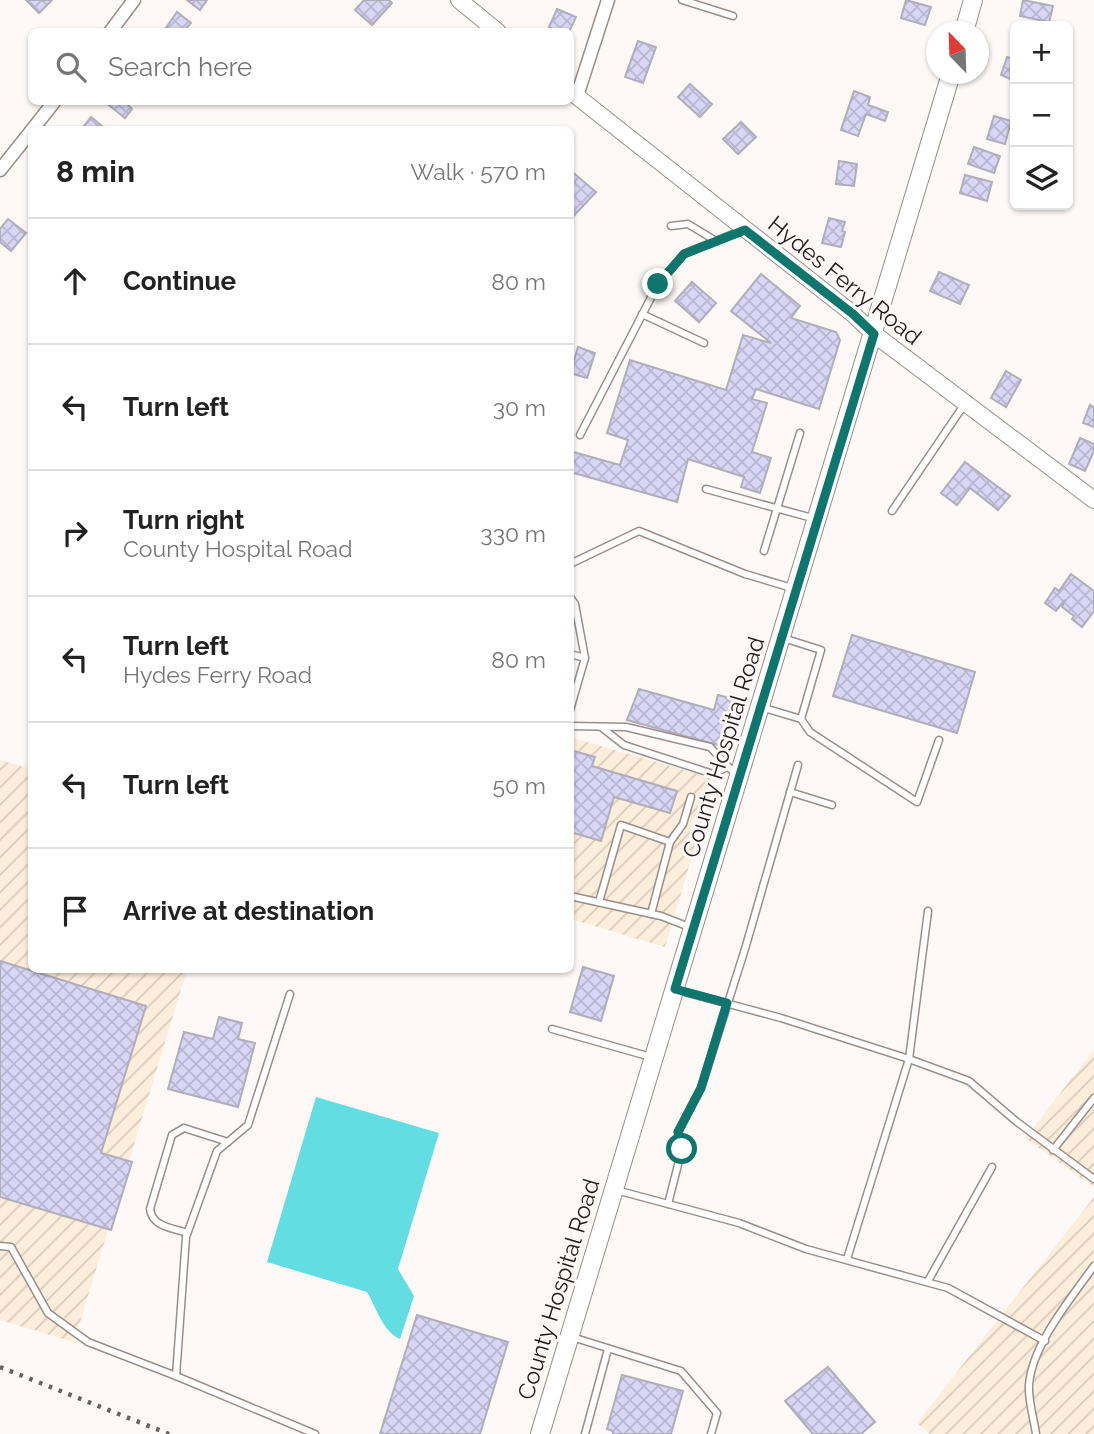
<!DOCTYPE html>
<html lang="en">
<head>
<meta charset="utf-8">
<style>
	body { margin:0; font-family:Raleway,sans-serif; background:#f6f6f6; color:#222 }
	.controls { position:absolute; right:21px; top:21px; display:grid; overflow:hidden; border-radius:10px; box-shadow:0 2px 5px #0004 }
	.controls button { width:63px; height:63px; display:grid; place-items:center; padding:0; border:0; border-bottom:2px solid #e0e0e0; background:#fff; color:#222; font:35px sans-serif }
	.compass { position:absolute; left:926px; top:21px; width:63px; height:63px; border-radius:50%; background:#fff; box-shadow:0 2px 5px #0004; rotate:337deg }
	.stop { position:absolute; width:21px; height:21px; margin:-16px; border:5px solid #0f766e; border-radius:50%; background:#fff }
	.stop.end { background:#0f766e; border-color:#fff; box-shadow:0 2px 7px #0008 }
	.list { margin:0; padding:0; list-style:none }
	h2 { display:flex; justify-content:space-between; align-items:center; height:91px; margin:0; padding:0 28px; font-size:30px }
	h2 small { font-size:23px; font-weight:400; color:#767676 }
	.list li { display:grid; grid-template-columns:46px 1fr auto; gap:21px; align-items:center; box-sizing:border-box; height:126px; padding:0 28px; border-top:2px solid #e0e0e0 }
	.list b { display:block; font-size:26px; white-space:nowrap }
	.list p { margin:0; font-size:23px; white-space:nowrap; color:#767676 }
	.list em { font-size:23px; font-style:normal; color:#767676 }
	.icon { flex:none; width:38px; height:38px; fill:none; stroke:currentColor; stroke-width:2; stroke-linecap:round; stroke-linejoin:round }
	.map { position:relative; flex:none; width:1094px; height:1434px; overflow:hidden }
	.search { position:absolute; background:#fff; box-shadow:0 2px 5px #0004; left:28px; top:28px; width:546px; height:77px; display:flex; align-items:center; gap:18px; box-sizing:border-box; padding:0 24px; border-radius:10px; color:#767676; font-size:26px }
	.panel { position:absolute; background:#fff; box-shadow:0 2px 5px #0004; left:28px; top:126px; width:546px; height:847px; border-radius:10px }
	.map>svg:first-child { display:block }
	.industrial { fill:url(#industrial-furrows) }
	.water { fill:#62dee2 }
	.building { fill:url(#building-cross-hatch); stroke:#afaeb9; stroke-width:2 }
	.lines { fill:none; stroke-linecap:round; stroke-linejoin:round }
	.service-casing { stroke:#9a8e8a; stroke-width:9 }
	.minor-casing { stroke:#9a8e8a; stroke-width:15 }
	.tertiary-casing { stroke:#9a8e8a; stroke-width:18 }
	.secondary-casing { stroke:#9a8e8a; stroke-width:20 }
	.service { stroke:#fff; stroke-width:6 }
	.minor { stroke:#fff; stroke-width:12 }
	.tertiary { stroke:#fff; stroke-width:16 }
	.secondary { stroke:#fff; stroke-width:18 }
	.rail { stroke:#676260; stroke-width:4.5; stroke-dasharray:3.5 7; stroke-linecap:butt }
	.route { stroke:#0f766e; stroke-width:9 }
	.labels { text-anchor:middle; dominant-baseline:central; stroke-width:6; stroke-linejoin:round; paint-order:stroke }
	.street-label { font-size:23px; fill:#211c1b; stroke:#fef9f7 }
</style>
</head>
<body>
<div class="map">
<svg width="1094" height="1434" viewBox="0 0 1094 1434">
	<defs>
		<pattern id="industrial-furrows" width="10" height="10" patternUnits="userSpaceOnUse" patternTransform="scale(1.75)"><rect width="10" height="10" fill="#fdeddb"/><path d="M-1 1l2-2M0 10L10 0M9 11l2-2" fill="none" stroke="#d9cbbb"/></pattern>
		<pattern id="building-cross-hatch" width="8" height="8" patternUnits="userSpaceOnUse" patternTransform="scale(1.75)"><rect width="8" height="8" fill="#d8d5f5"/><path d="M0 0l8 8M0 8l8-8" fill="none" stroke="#b9b6d1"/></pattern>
	</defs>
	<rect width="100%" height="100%" fill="#fef9f7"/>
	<g class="industrial">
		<path d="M570 737 715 779 665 947 571 919Z"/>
		<path d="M0 760 31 769 32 970H187L74 1342 0 1320Z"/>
		<path d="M1094 1050V1187L1025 1138Z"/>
		<path d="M1094 1197V1434H930L917 1423Z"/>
	</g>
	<path class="water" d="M316 1097 439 1133 398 1269 414 1296 400 1339C383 1332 376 1307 367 1292L267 1262Z"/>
	<g class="building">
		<path d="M26 0H52L39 13Z"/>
		<path d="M187 0H207L200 10Z"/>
		<path d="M364 0H389L392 3 372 25 355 10Z"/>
		<path d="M906 0 931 7 925 25 901 18Z"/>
		<path d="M1023 0 1053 6 1049 22 1020 16Z"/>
		<path d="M557 9 576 17 569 32H558L549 27Z"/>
		<path d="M177 12 191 23 183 32H163Z"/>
		<path d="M638 41 656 47 643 83 625 77Z"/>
		<path d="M1007 57 1015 60V81L1001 75Z"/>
		<path d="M690 84 712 104 700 117 678 97Z"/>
		<path d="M854 91 870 97 868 105 888 112 885 121 866 114 858 136 841 130Z"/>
		<path d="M105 102H129L127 104 132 109 125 118Z"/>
		<path d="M994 116 1011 121 1005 144 987 139Z"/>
		<path d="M91 117 106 129 105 130H81Z"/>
		<path d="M741 122 756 137 738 154 723 139Z"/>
		<path d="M974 147 1000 156 994 173 968 164Z"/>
		<path d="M839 161 857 164 854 186 836 184Z"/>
		<path d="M570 170 596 192 570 220Z"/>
		<path d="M965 175 992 182 987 201 960 193Z"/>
		<path d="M829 218 845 222 842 231 845 232 841 247 822 243Z"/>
		<path d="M8 219 26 233 11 251 0 242V229Z"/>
		<path d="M939 272 969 285 960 304 930 291Z"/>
		<path d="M761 274 800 306 791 318 836 332 840 340 819 409 756 389 752 399 767 403 752 452 771 458 760 493 741 487 744 477 688 459 677 502 570 472V451L620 465 628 440 607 433 630 360 726 390 743 335 771 343 731 311Z"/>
		<path d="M692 282 716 303 699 322 675 301Z"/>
		<path d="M578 347 595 353 587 378 570 373Z"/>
		<path d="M1006 371 1021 380 1006 407 991 398Z"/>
		<path d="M1090 405 1094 407V427L1083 423Z"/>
		<path d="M1080 438 1094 444V451L1085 471 1069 464Z"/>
		<path d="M965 462 1010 496 998 510 970 488 957 505 941 493Z"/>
		<path d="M1071 574 1094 591V611L1082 627 1072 619 1074 616 1062 607 1065 600 1056 611 1045 603 1055 588 1059 591Z"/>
		<path d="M852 635 975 672 957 733 833 696Z"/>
		<path d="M639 689 714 710 718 695 734 699 721 746 627 720Z"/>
		<path d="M570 750 595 757 592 766 677 791 670 813 614 797 601 841 570 832Z"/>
		<path d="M0 961 146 1006 101 1153 132 1162 111 1230 0 1197Z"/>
		<path d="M583 967 614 976 601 1021 570 1012Z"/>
		<path d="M219 1017 242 1023 238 1039 255 1043 238 1107 168 1089 184 1032 213 1039Z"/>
		<path d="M417 1315 508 1342 480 1434H380Z"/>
		<path d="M828 1367 875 1422 861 1434H813L785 1401Z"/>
		<path d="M622 1375 683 1391 671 1434H613V1431L607 1429Z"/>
	</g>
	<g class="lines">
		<g class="service-casing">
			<g id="service">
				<path d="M682 0 733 16"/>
				<path d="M671 226 688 224 716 241"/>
				<path d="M642 314 704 343"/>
				<path d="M580 435 658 284 684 254 743 230"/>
				<path d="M706 489 816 519"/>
				<path d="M892 511 964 405"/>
				<path d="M764 551 800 433"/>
				<path d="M570 564 639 531 745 574 792 588"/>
				<path d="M570 597 575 604 585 658"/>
				<path d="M570 654 585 658 570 710"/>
				<path d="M761 707 801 719 821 650 783 638"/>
				<path d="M801 719 810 732 917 802 939 740"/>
				<path d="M570 726 626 727 710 747 736 775"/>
				<path d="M601 727 624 745 713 774 727 767"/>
				<path d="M790 792 832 805"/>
				<path d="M570 896 661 916 692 928"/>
				<path d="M599 902 621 825 670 842"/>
				<path d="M651 914 670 842 683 824 691 797"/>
				<path d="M677 990 781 1018 909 1059 928 911"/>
				<path d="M552 1029 651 1057"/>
				<path d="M1053 1150 1094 1098"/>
				<path d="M616 1190 739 1223 806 1249 948 1288 1045 1341"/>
				<path d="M668 1204 682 1149 678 1132 701 1088 745 949 798 765"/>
				<path d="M187 1233C173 1228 152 1227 150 1209L172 1135 184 1128 228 1142"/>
				<path d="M0 1246 11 1247 48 1313 88 1342 176 1376 315 1434"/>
				<path d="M847 1259 909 1059 969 1081 1017 1122 1094 1179"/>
				<path d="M928 1281 992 1167"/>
				<path d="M572 1337 681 1371 717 1413 711 1434"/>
				<path d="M176 1376 186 1237 217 1151 248 1125 290 994"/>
				<path d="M585 1434 608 1349"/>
				<path d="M1036 1434C1034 1419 1028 1401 1029 1385 1032 1345 1071 1298 1094 1266"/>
			</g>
		</g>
		<g class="minor-casing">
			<g id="minor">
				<path d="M110 32 134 0"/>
				<path d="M577 96 608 0"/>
				<path d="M32 130 54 102"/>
				<path d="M0 170 32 130"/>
			</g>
		</g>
		<g class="tertiary-casing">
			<g id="tertiary">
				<path d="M459 0 498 32"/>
				<path d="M570 91 853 314 874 334 1094 500"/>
			</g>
		</g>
		<g class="secondary-casing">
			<g id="secondary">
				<path d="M964 32 973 0"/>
				<path d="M540 1434 951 74"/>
			</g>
		</g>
		<use href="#service" class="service"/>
		<use href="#minor" class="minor"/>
		<use href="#tertiary" class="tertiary"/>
		<use href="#secondary" class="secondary"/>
		<path class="rail" d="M0 1367 169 1434"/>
	</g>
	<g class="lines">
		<path class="route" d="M658 284 684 254 745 230 853 314 874 334 675 989 727 1003 701 1088 678 1132 682 1149"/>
	</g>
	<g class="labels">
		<g class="street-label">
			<text transform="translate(845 280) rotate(39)">Hydes Ferry Road</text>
			<text transform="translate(723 747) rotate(-73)">County Hospital Road</text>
			<text transform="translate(558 1289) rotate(-73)">County Hospital Road</text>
		</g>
	</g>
</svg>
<div class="controls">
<button>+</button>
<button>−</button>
<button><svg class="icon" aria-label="layers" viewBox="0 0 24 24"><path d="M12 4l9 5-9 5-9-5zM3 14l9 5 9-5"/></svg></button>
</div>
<svg class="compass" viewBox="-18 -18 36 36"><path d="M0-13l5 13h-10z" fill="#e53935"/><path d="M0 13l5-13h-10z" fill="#767676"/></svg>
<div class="stop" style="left:682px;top:1149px"></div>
<div class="stop end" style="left:658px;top:284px"></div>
<div class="search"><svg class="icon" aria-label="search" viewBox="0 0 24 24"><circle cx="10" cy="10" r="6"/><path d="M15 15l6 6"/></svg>Search here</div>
<section class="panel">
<h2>8 min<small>Walk · 570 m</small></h2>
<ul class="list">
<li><svg class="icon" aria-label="ahead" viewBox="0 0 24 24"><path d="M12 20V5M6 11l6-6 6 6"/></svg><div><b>Continue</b></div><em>80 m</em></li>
<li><svg class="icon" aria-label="left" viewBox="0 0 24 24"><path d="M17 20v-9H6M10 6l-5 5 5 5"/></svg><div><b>Turn left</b></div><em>30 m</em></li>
<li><svg class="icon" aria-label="right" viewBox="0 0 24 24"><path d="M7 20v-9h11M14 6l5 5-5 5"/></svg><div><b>Turn right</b><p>County Hospital Road</p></div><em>330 m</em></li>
<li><svg class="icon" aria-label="left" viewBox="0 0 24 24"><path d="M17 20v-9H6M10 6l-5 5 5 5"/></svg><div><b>Turn left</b><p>Hydes Ferry Road</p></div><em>80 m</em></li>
<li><svg class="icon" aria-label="left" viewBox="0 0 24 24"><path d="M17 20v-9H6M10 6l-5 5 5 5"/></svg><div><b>Turn left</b></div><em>50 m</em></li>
<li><svg class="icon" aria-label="arrive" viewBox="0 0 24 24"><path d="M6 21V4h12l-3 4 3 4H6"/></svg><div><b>Arrive at destination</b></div></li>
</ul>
</section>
</div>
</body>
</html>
